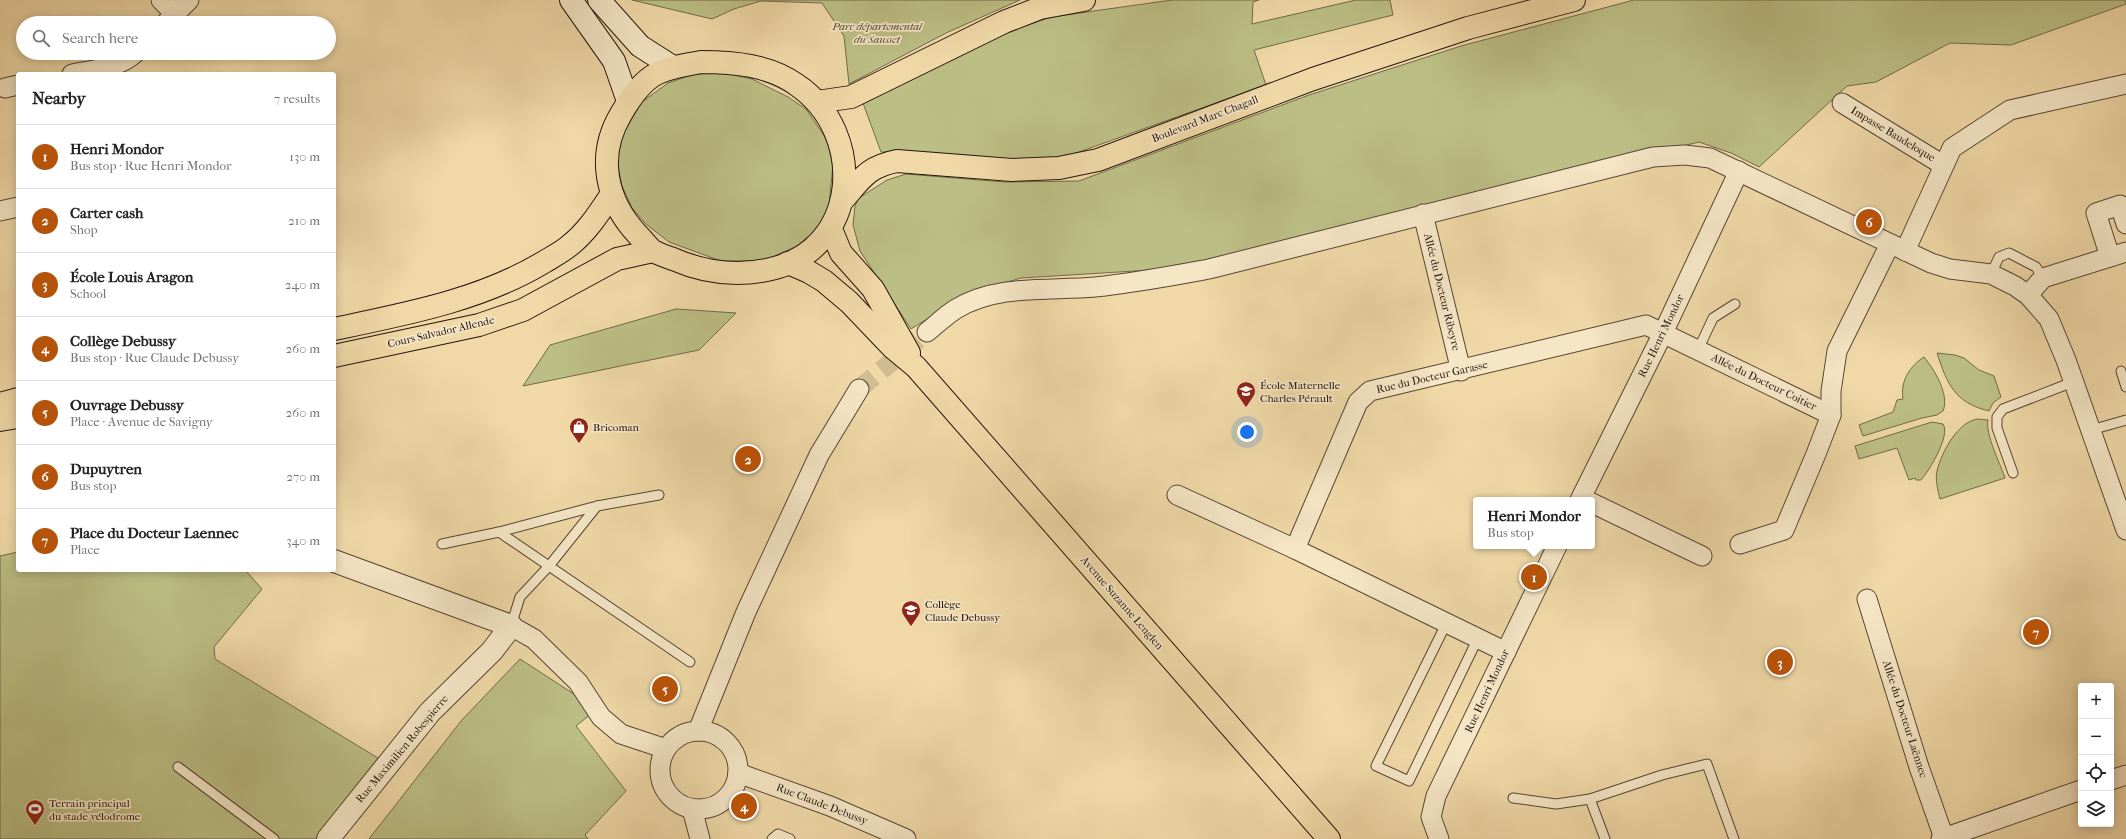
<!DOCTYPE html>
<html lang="en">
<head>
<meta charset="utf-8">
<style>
	body { margin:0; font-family:"IM FELL French Canon",serif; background:#f6f6f6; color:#222 }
	.controls { position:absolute; right:12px; bottom:12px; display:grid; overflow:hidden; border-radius:4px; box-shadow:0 2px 10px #0003 }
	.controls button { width:36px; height:36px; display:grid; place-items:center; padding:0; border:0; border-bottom:1px solid #e0e0e0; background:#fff; color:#222; font:20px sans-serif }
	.you { position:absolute; left:1247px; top:432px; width:14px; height:14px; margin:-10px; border:3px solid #fff; border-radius:50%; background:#1a73e8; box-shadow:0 0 0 6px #1a73e833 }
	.badge { display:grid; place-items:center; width:26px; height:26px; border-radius:50%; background:#b45309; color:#fff; font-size:13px; font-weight:700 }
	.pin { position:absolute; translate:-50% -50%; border:2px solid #fff; box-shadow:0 1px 4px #0006 }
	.popup { position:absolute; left:1473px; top:497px; width:122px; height:52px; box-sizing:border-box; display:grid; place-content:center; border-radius:4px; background:#fff; filter:drop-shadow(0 1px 3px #0005); font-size:13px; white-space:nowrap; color:#767676 }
	.popup b { font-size:15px; color:#222 }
	.popup::after { content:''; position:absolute; left:50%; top:100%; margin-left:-8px; border:8px solid transparent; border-top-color:#fff }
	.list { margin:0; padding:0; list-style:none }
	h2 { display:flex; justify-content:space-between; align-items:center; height:52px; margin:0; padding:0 16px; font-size:17px }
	h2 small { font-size:13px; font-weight:400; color:#767676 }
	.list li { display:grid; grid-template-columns:26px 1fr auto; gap:12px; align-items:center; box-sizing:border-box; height:64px; padding:0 16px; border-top:1px solid #e0e0e0 }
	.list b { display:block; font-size:15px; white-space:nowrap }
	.list p { margin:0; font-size:13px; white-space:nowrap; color:#767676 }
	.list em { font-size:13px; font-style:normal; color:#767676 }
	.icon { flex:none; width:22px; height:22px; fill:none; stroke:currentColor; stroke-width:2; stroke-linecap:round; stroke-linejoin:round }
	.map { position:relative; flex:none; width:2126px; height:839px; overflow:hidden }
	.search { position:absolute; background:#fff; box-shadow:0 2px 10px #0003; left:16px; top:16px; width:320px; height:44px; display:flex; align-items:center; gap:10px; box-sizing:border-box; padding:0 14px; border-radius:22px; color:#767676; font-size:15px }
	.panel { position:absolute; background:#fff; box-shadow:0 2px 10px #0003; left:16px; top:72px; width:320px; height:500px; border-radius:4px }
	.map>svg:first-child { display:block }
	.green { fill:#bcbf85; stroke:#706a4a }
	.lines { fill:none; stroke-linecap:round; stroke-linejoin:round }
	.minor-tunnel { stroke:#d1bb90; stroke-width:19; stroke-dasharray:19 10; stroke-linecap:butt }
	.service-casing { stroke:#564534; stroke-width:11 }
	.minor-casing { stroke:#564534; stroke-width:21 }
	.tertiary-casing { stroke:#564534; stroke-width:24 }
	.secondary-casing { stroke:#23140e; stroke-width:24 }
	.primary-casing { stroke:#23140e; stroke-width:24 }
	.trunk-casing { stroke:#23140e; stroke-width:24 }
	.service { stroke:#f5e6c6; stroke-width:9 }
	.minor { stroke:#f5e6c6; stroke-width:19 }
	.tertiary { stroke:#f5e6c6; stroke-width:22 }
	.secondary { stroke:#f5e6c6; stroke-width:22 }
	.primary { stroke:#f0d9a7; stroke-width:22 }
	.trunk { stroke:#f0d9a7; stroke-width:22 }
	.labels { text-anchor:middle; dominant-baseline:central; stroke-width:3.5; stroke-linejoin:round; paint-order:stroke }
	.park-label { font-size:11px; font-style:italic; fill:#514732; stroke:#f5e6c6 }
	.street-label { font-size:11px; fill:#23140e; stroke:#f5e6c6 }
	.poi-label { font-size:11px; fill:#23140e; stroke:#f5e6c6; text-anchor:start }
</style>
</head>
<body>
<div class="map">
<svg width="2126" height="839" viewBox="0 0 2126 839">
	<rect width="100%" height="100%" fill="#f0d9a7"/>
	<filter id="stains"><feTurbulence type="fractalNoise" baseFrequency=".005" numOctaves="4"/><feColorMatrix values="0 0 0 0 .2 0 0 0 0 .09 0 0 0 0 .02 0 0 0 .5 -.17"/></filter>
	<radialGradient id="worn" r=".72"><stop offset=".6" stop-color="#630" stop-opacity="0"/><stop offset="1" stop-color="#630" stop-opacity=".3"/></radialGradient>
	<g class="green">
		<path d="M632 0H1020L946 33 849 84 844 36 822 3 761 1 734 9 712 19Z"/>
		<path d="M1172 0H1259L1253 2 1252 24 1356 0H1390L1393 15 1254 50 1266 85 1065 157 1007 160 919 152H881L863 103 992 37 1051 17Z"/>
		<path d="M1634 0H2126V4L2011 45 1950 43 1876 82 1847 86 1759 167 1731 153 1699 142 1168 269 1021 278 967 294 911 329 860 251 853 225 855 206 859 198 887 180 906 174 1005 182 1079 181 1309 95 1461 46Z"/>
		<path d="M723 73 752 79 788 97 806 109 827 140 833 164 829 206 819 228 797 246 763 261H721L669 242 646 224 632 208 622 186 617 161 622 135 642 102 668 83 694 74Z"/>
		<path d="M676 309 736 313 699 350 523 386 550 345Z"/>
		<path d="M1937 353 1955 355 1964 358 1979 370 1994 376 2001 397 1993 403 1989 411C1955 403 1947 384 1937 353Z"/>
		<path d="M1924 357C1934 369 1950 395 1943 411L1937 415 1922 418 1863 436 1859 425 1893 412 1897 400 1903 399C1900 381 1910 366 1924 357Z"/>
		<path d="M1978 419 1988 420C1985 434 2000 463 2005 478L1940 499C1938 491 1935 479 1937 471 1941 453 1958 421 1978 419Z"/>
		<path d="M1932 422 1943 424C1951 435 1929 471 1921 480H1916L1915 478 1909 480 1897 448 1859 459 1855 446Z"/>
		<path d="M18 552V570H245L262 589 214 647 215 659 378 758 316 839H0V556Z"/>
		<path d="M520 659 597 709 576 726 626 791 585 835 588 839H369L461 721Z"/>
	</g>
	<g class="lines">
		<path class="minor-tunnel" d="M859 389 927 332"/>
		<g class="service-casing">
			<g id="service">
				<path d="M1991 274 1999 257 2009 253 2036 267 2043 278"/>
				<path d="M1698 350 1713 318 1735 304"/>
				<path d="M2121 371 2126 387"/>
				<path d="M2091 430 2126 420"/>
				<path d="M2013 473 1997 428V417L2003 409 2073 382"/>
				<path d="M499 532 597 506 659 495"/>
				<path d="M442 544 499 532 690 662"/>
				<path d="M1447 622 1376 766 1409 781 1478 638"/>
				<path d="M511 626 520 597 549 566 597 506"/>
				<path d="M178 767 274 839"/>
				<path d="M1513 798 1556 804 1590 799 1662 775 1707 764 1734 839"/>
				<path d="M1590 799 1605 839"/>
				<path d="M772 839 778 834 790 839"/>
			</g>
		</g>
		<g class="minor-casing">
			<g id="minor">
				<path d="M161 0 175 14"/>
				<path d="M166 23 189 0"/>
				<path d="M72 74C93 70 119 68 135 53"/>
				<path d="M5 88 18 85"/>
				<path d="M1842 103 1943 165"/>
				<path d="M0 211 18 207"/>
				<path d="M1423 214 1461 371"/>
				<path d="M1905 251 1952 148 2010 110 2126 84"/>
				<path d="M2110 257 2096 213 2120 205 2126 224"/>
				<path d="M2028 295 2043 278 2126 252"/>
				<path d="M927 332C936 325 946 315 956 309 997 284 1049 291 1095 287 1134 283 1171 276 1209 269L1653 157 1685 155 1710 158 1931 263 1950 269 1991 274 2015 286 2028 295 2049 319 2066 360 2126 530"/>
				<path d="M1177 495 1295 549"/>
				<path d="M1580 500 1663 333 1739 171"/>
				<path d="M1592 503 1702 556"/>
				<path d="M1740 544 1784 530 1816 454 1831 415V391L1837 351 1890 244"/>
				<path d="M1867 599 1919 767 1944 838"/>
				<path d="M511 626 534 639 578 682 601 717 621 734 666 749"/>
				<path d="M1506 652 1295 549 1358 402 1370 391 1646 325 1831 415"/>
				<path d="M698 731 746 612 819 455 859 389"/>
				<circle cx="699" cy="770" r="39"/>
				<path d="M738 773 830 806 906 839"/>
				<path d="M2111 780 2126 775"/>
				<path d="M692 809 700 839"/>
				<path d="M1439 839 1431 817 1436 796 1557 546"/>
				<path d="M1941 839 2081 790"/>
			</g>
		</g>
		<g class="tertiary-casing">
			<path id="tertiary" d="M328 839 430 712 492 651 511 626 334 561"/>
		</g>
		<g class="secondary-casing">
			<g id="secondary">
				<path d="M571 0 614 61 628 101"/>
				<path d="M599 0 640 46 673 67"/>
			</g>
		</g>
		<g class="primary-casing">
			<g id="primary">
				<path d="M701 62C734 62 769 65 797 85 867 133 860 249 771 269 737 277 705 273 673 259 667 257 659 254 653 251 648 247 643 240 638 235 606 201 596 156 621 114 629 100 641 82 656 74 669 67 686 65 701 62Z"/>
				<path d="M831 229 841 253 873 289 909 353"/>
				<path d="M788 263 809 272 824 281 849 302 892 347 916 367 1329 839"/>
				<path d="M334 329C406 314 481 300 544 262 552 257 562 252 569 246 587 232 599 213 611 195"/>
				<path d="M334 356 479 325 523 310 617 259 653 251"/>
				<path d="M0 404 18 399"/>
				<path d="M0 420 18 417"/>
			</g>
		</g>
		<g class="trunk-casing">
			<g id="trunk">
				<path d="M817 102 851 97 1004 22 1040 8 1084 0"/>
				<path d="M841 202C861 180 866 167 897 161L1012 170 1059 168 1098 160 1313 79 1468 28 1574 0"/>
			</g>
		</g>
		<use href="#service" class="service"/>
		<use href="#minor" class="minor"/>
		<use href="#tertiary" class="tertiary"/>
		<use href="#secondary" class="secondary"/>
		<use href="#primary" class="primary"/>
		<use href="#trunk" class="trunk"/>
	</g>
	<defs>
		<g id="school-pin" transform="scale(1)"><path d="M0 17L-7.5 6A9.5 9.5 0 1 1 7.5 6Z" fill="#8f2418" stroke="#f5e6c6"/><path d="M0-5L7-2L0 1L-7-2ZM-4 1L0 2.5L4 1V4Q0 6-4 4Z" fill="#fff"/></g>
		<g id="shop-pin" transform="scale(1)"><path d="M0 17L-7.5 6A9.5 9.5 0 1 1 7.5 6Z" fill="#8f2418" stroke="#f5e6c6"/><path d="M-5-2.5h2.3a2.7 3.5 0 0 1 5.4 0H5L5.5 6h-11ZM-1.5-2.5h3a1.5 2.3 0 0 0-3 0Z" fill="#fff"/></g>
		<g id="stadium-pin" transform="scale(1)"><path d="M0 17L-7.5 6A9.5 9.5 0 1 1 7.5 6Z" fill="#8f2418" stroke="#f5e6c6"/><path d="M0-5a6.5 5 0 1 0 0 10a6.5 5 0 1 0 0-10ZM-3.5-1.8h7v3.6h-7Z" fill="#fff"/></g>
	</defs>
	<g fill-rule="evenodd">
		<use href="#school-pin" x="1246" y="391"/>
		<use href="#shop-pin" x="579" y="427"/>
		<use href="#school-pin" x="911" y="610"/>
		<use href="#stadium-pin" x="35" y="809"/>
	</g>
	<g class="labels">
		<g class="park-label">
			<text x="877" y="26">Parc départemental<tspan x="877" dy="13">du Sausset</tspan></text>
		</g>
		<g class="street-label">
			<text transform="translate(1205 119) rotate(-21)">Boulevard Marc Chagall</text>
			<text transform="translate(1893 134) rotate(31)">Impasse Baudeloque</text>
			<text transform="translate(1442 292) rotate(76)">Allée du Docteur Ribeyre</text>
			<text transform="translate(441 332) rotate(-13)">Cours Salvador Allende</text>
			<text transform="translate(1661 336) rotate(-64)">Rue Henri Mondor</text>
			<text transform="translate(1432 377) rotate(-13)">Rue du Docteur Garasse</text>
			<text transform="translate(1764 382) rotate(26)">Allée du Docteur Coitier</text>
			<text transform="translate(1122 603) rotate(49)">Avenue Suzanne Lenglen</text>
			<text transform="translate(1487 691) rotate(-65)">Rue Henri Mondor</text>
			<text transform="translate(1905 719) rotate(72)">Allée du Docteur Laënnec</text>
			<text transform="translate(402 749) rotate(-50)">Rue Maximilien Robespierre</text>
			<text transform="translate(822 804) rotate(21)">Rue Claude Debussy</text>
		</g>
		<g class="poi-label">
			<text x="1260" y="385">École Maternelle<tspan x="1260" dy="13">Charles Pérault</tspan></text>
			<text x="593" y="427">Bricoman</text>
			<text x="925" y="604">Collège<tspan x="925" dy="13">Claude Debussy</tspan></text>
			<text x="49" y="803">Terrain principal<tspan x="49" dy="13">du stade vélodrome</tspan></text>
		</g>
	</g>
	<rect width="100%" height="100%" filter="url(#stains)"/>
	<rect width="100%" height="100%" fill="url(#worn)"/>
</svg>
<div class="controls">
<button>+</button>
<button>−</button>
<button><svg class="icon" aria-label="locate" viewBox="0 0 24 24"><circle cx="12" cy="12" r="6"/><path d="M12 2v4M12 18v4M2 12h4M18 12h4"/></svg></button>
<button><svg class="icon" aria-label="layers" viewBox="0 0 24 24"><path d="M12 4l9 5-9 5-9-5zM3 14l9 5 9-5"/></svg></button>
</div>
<div class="you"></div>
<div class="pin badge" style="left:1534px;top:577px">1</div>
<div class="popup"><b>Henri Mondor</b>Bus stop</div>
<div class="pin badge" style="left:748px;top:459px">2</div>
<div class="pin badge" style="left:1780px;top:662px">3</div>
<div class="pin badge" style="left:744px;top:806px">4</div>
<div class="pin badge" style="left:665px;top:689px">5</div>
<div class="pin badge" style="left:1869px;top:222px">6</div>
<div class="pin badge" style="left:2036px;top:632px">7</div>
<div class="search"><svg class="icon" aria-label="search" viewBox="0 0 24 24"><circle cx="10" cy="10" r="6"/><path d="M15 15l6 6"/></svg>Search here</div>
<section class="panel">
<h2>Nearby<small>7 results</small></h2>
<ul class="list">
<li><span class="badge">1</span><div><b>Henri Mondor</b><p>Bus stop · Rue Henri Mondor</p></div><em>130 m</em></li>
<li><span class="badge">2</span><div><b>Carter cash</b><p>Shop</p></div><em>210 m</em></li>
<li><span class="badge">3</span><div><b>École Louis Aragon</b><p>School</p></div><em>240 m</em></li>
<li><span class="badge">4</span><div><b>Collège Debussy</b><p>Bus stop · Rue Claude Debussy</p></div><em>260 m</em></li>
<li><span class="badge">5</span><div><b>Ouvrage Debussy</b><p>Place · Avenue de Savigny</p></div><em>260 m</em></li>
<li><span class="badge">6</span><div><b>Dupuytren</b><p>Bus stop</p></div><em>270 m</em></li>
<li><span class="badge">7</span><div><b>Place du Docteur Laennec</b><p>Place</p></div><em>340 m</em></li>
</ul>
</section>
</div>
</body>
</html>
